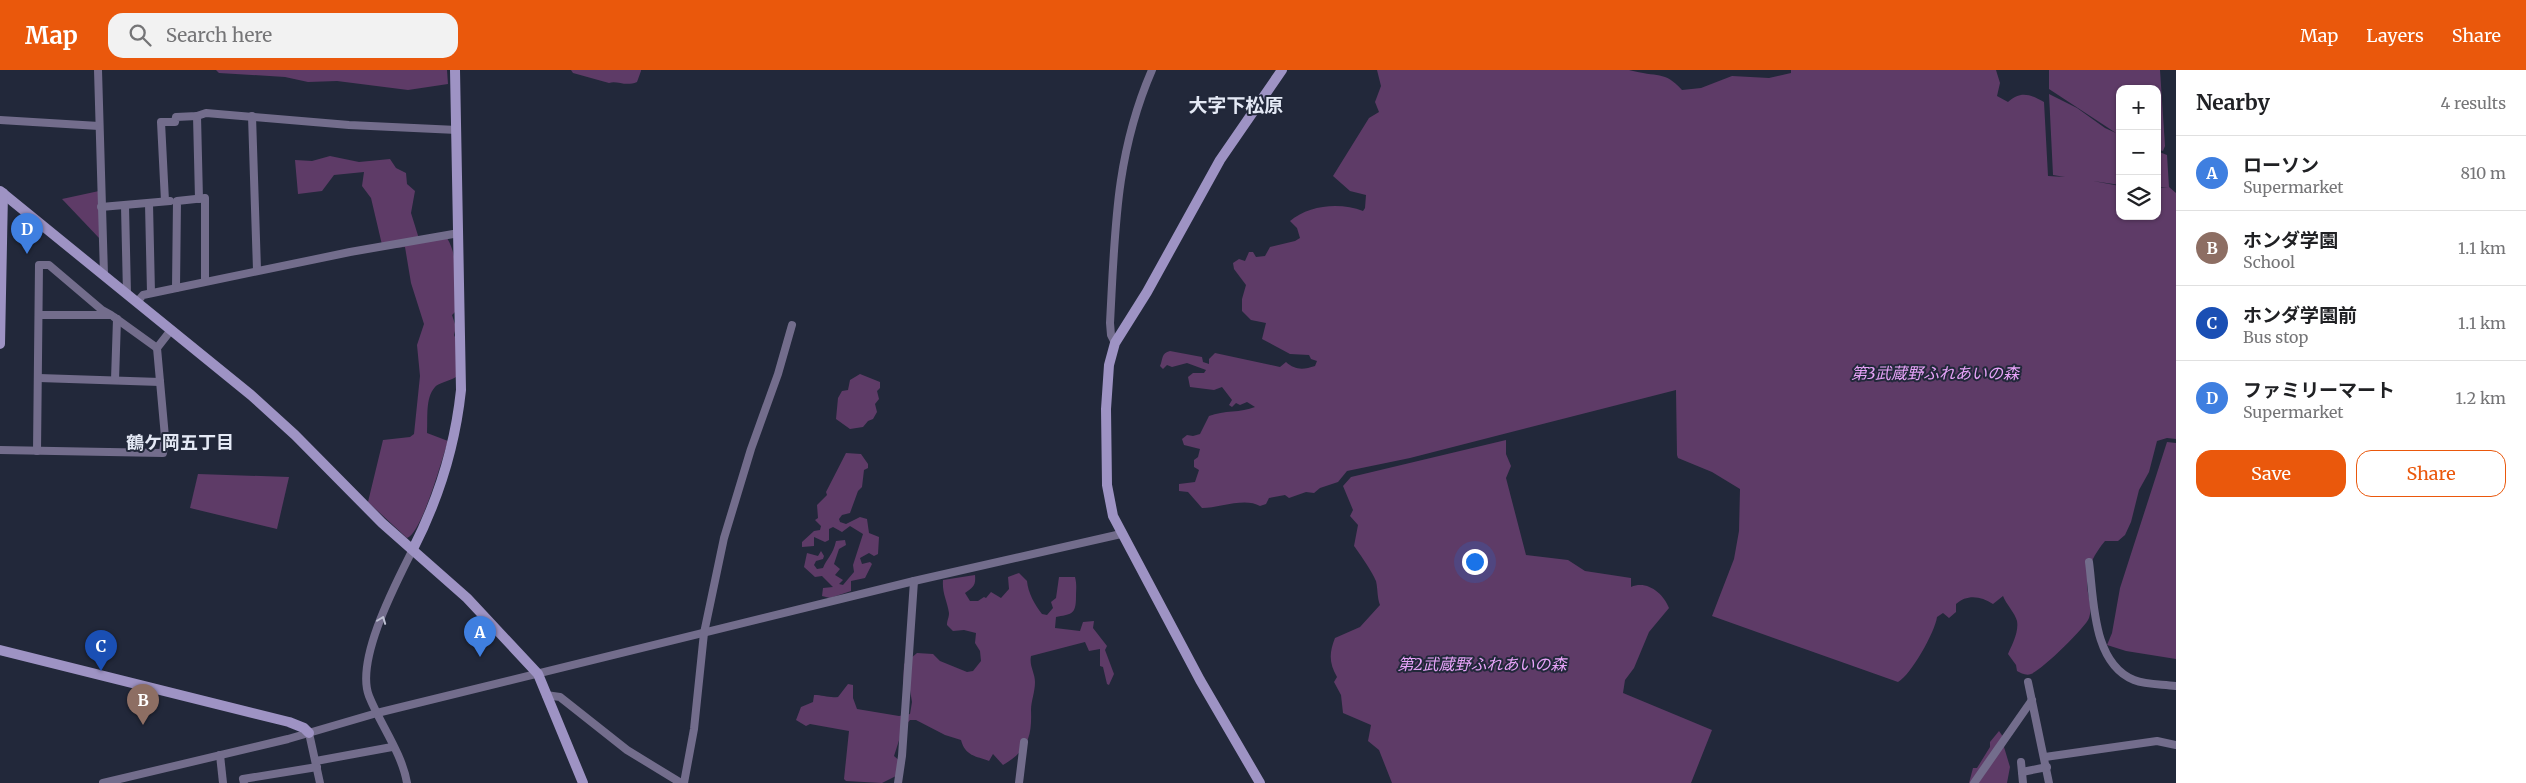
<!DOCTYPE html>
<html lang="en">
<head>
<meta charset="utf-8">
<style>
	body { margin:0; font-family:Merriweather,"Noto Sans JP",serif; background:#f2f2f2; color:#202124 }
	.controls { position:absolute; right:15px; top:15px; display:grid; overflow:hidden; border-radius:10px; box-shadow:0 1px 4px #0004 }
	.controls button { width:45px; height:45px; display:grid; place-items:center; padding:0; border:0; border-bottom:1px solid #e0e0e0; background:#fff; color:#202124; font:25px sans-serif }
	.you { position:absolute; left:1474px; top:491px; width:18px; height:18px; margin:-12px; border:4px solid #fff; border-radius:50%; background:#1a73e8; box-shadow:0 0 0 8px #1a73e833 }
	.badge { display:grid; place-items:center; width:32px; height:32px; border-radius:50%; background:#ea580c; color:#fff; font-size:16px; font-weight:700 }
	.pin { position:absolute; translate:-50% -41px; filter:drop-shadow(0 1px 2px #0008) }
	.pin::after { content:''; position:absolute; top:26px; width:18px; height:15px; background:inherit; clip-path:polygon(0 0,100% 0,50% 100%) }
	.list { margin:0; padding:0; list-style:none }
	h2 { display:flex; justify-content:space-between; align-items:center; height:65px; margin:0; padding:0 20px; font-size:21px }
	h2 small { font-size:16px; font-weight:400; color:#757577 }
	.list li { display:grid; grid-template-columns:32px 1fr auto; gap:15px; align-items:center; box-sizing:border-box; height:75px; padding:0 20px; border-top:1px solid #e0e0e0 }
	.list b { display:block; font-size:19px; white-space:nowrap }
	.list p { margin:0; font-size:16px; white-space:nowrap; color:#757577 }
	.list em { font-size:16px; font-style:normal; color:#757577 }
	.actions { display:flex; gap:10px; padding:15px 20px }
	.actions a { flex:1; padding:11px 0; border:1px solid #ea580c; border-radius:15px; text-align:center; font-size:18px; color:#ea580c }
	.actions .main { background:#ea580c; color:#fff }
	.icon { flex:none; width:28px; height:28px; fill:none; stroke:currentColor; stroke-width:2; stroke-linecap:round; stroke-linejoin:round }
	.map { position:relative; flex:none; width:2176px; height:713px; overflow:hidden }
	header { display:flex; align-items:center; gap:30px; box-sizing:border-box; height:70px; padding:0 25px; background:#ea580c; color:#fff }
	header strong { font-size:24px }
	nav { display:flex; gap:28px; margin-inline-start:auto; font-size:18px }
	.search { width:350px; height:45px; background:#f2f2f2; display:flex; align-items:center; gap:12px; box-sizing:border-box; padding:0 18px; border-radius:15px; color:#757577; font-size:19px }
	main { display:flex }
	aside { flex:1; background:#fff }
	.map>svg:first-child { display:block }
	.green { fill:#5e3b67 }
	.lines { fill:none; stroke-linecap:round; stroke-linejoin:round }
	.street { stroke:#736d8c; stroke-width:8 }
	.secondary { stroke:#9e93c4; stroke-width:10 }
	.oneway { stroke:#bcbed0 }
	.labels { text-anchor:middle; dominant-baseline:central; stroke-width:4; stroke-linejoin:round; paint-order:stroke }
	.park-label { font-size:16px; font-style:italic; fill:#e7a3f8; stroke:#22283a }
	.neighbourhood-label { font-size:18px; font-weight:bold; fill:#e4e9f5; stroke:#22283a }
	.quarter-label { font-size:19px; font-weight:bold; fill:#e4e9f5; stroke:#22283a }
</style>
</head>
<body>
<header>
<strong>Map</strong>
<div class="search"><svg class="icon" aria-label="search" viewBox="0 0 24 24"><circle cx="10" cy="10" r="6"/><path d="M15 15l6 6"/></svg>Search here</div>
<nav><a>Map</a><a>Layers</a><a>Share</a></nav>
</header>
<main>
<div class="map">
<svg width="2176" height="713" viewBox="0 0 2176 713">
	<rect width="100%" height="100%" fill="#22283a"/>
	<g class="green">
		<path d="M216 0H447L448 14 408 20 337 11 308 12 285 7 219 3Z"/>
		<path d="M571 0H641V1L637 12C625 17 617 10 609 13L573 3Z"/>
		<path d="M1377 0H1629C1658 8 1664 0 1682 20L1701 18 1732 6 1769 8 1791 3V0H1996L2000 13 1997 26 2008 32C2020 21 2030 24 2044 32L2048 106 2065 107 2053 105 2049 24 2077 38 2105 58 2116 63 2049 19V0H2160L2165 76 2163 81 2157 79V19H2120V115L2093 111 2120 116V146H2157V118L2168 117H2157V81L2167 85 2169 117 2176 123V369L2167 368 2157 371 2149 402 2139 420 2131 452 2125 465 2118 471H2105C2095 483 2087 497 2087 513 2087 525 2093 536 2089 548 2086 557 2042 600 2031 604 2026 606 2021 603 2017 601L2016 595 2008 584C2012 575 2019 562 2017 551 2015 543 2006 534 2003 526L1993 534C1981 526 1967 524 1956 534V542L1949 548 1943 543 1937 547C1935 562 1911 605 1898 612L1712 546 1734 489 1739 461 1740 419 1712 402 1678 388 1677 385 1676 320 1410 388 1347 401 1338 412 1320 418 1314 423 1306 422 1289 428 1285 425 1269 428 1266 434 1260 436C1245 427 1219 438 1202 438L1188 422 1179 421V414L1195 412 1199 400 1194 397V390L1198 387 1200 379 1184 375 1182 369 1187 365 1193 366 1200 364 1209 346C1224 340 1241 343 1255 337L1247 332 1240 335 1236 333 1232 337 1229 335 1232 330 1222 317 1214 320 1190 317 1188 307 1193 303H1204L1206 300 1187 293 1172 297 1167 295 1163 299 1160 296C1163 289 1161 283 1170 281L1202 287 1203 292 1209 294V289L1215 283 1280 297 1286 292C1295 300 1303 300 1315 296L1317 291 1311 289 1309 285 1290 284 1262 269 1266 253 1251 250 1242 241V229L1246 215 1234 199 1233 193 1239 189 1245 191 1249 182H1253L1256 187 1265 186 1270 177 1295 171 1300 168 1297 158 1290 151C1309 135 1340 132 1363 141L1365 138 1366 125 1350 121 1333 106 1369 48 1379 42 1375 32 1381 16Z"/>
		<path d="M330 86 359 92 390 89 396 98 406 103 407 114 415 121 411 143 420 172 447 168C460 189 455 218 455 242L452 245 456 257 454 265 456 269V307C451 310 437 314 435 317 425 328 428 348 427 363L448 371C442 389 422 463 407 468L368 432 383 370 410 367 414 364 420 306 417 275 424 254 411 213 405 177 383 179 371 128 362 116 364 102 334 105 322 121 298 124 295 90 312 91Z"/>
		<path d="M99 121 100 169 62 129Z"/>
		<path d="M860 304 880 312V318L877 321 879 329 875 334 877 342 873 349 868 351 863 357 850 359 836 349 838 328 842 321 848 320 850 310Z"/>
		<path d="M1506 370V384L1511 396 1506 408 1526 485 1568 490 1585 501 1631 508V517C1647 510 1663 523 1669 538L1649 562 1634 598 1625 610 1623 623 1712 660 1691 713H1392L1379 680 1368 671 1371 655 1343 643 1341 625 1334 612 1337 607C1329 593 1329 583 1335 568L1360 557 1380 535C1377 527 1378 520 1376 511 1373 503 1360 484 1354 476L1358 455 1350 446 1353 440 1343 416 1351 407Z"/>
		<path d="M2167 372 2176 373V589L2126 581 2107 575 2112 563 2120 518Z"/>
		<path d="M846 383 861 384 868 394V398L864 400 862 417 858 421 850 443 842 445 839 449 840 452 846 454 860 447 867 449 869 463 879 467 878 484 874 486 869 483 860 488 862 494 870 492 872 494 865 508 851 511V521L830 528 822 526 823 518 833 517 822 506 815 507 804 497 807 483 818 486 821 481 824 486 823 489 816 491 814 495 817 499 823 498C827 488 833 485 836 471L845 470 846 475 839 479 834 494 840 499 835 505 843 510 839 514 843 515 854 502 853 495 863 464 850 456 842 462 833 457 829 459V470L825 472 814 467V476L802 477V472L814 461 820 460 821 456 815 450 818 448 817 435 827 425 826 422Z"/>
		<path d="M198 404 289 407 277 459 190 438Z"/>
		<path d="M1019 503 1027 511C1028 523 1035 535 1042 544L1047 545 1053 538 1051 532 1056 528 1059 507H1075C1077 515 1076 519 1076 527 1076 546 1070 544 1056 547L1055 558 1080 561 1083 552 1094 551 1093 558 1107 576 1105 580 1114 604 1109 615 1107 614 1103 597 1100 596V579L1089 581 1085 572 1031 586C1029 596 1035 603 1035 612 1035 622 1031 631 1031 640 1032 667 1028 680 1003 695L993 684 989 691C976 686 965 686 961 670L945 665 916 650H910L903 658 894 686 901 692 896 706 882 713 846 711 844 709 849 661 810 654 806 656 796 650 801 637 813 632 814 625C823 625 828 628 838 627L848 614 853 615V628L857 639 899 646 910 644 912 632 910 620 903 616 904 594 917 583 933 584 940 591 967 602 973 601 981 591 980 581 975 573 976 563 964 560 953 561 947 555C947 550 949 548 949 543 947 530 942 524 943 510L975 505C976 516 973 517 965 523L970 531H978L984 527 986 528 991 522 1001 528 1009 519 1008 507Z"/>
		<path d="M1999 661 2006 671 2004 677 2010 697 2007 713H1969L1973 698H1977L1990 677V672Z"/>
	</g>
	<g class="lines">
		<g class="street">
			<path d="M98 0 104 205"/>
			<path d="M197 46 199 129"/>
			<path d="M252 46 257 200"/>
			<path d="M0 50 99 56"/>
			<path d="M165 131 161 52H175L176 47 197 46 206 43 349 55 457 60"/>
			<path d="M149 134 151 223"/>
			<path d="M125 136 127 224"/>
			<path d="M101 137 170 131"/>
			<path d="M176 218 177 131 205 128V211"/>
			<path d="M137 232 143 225 350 182 459 163"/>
			<path d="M114 247 157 278"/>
			<path d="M1115 273 1111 265 1110 253C1115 162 1115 85 1152 0"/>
			<path d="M39 308 160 312"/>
			<path d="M115 310 117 249"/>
			<path d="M0 380 163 383 165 367 157 278 171 260"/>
			<path d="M37 381 39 195H49L102 240 111 245H39"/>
			<path d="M2089 492C2094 529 2092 593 2134 610 2147 615 2162 614 2176 616"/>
			<path d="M2028 612 2049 713"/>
			<path d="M546 625 560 627 627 680 681 713"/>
			<path d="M309 663 320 713"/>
			<path d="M220 685 223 713"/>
			<path d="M2045 687 2157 671 2176 675"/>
			<path d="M316 691 392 677"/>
			<path d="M2021 692 2023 713"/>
			<path d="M2022 702 2047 697"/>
			<path d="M103 713 288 669 377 643 914 511 1121 464"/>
			<path d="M244 713 243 709 317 697"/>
			<path d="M407 713C402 683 380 654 369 626 355 590 396 513 413 479"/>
			<path d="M684 713 694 659 704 563 724 468 751 379 778 304 792 255"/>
			<path d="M898 713 902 686 914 511"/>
			<path d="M1019 713 1024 672"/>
			<path d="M1974 713 2032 630"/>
		</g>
		<g class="secondary">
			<path d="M0 121 251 325 295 365 382 453 467 528 538 604 583 713"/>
			<path d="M0 274 3 123"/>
			<path d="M413 479C439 428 455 377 461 320L455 0"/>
			<path d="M0 580 289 652 304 658 309 663"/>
			<path d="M1260 713 1200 610 1113 446 1107 415 1106 339 1109 295 1115 273 1147 222 1220 90 1282 0"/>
		</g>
	</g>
	<defs><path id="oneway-chevron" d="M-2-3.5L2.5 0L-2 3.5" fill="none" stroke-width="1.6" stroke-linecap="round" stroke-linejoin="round" transform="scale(1.25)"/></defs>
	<use class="oneway" href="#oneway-chevron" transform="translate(382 550) rotate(-69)"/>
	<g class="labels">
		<g class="park-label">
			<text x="1935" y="303">第3武蔵野ふれあいの森</text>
			<text x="1482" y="594">第2武蔵野ふれあいの森</text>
		</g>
		<g class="neighbourhood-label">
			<text x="180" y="372">鶴ケ岡五丁目</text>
		</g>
		<g class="quarter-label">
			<text x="1236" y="35">大字下松原</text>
		</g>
	</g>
</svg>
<div class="controls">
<button>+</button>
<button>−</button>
<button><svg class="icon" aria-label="layers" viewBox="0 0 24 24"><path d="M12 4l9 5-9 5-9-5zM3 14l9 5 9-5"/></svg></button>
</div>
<div class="you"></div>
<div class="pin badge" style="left:480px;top:587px;background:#3f7fe0">A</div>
<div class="pin badge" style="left:143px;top:655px;background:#8d6e63">B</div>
<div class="pin badge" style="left:101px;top:601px;background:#1a4fb4">C</div>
<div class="pin badge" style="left:27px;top:184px;background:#3f7fe0">D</div>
</div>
<aside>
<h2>Nearby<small>4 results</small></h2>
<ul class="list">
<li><span class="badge" style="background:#3f7fe0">A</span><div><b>ローソン</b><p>Supermarket</p></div><em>810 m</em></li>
<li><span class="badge" style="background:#8d6e63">B</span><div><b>ホンダ学園</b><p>School</p></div><em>1.1 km</em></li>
<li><span class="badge" style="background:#1a4fb4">C</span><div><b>ホンダ学園前</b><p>Bus stop</p></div><em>1.1 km</em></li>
<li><span class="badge" style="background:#3f7fe0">D</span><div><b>ファミリーマート</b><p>Supermarket</p></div><em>1.2 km</em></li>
</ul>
<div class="actions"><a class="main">Save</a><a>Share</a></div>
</aside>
</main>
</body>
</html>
